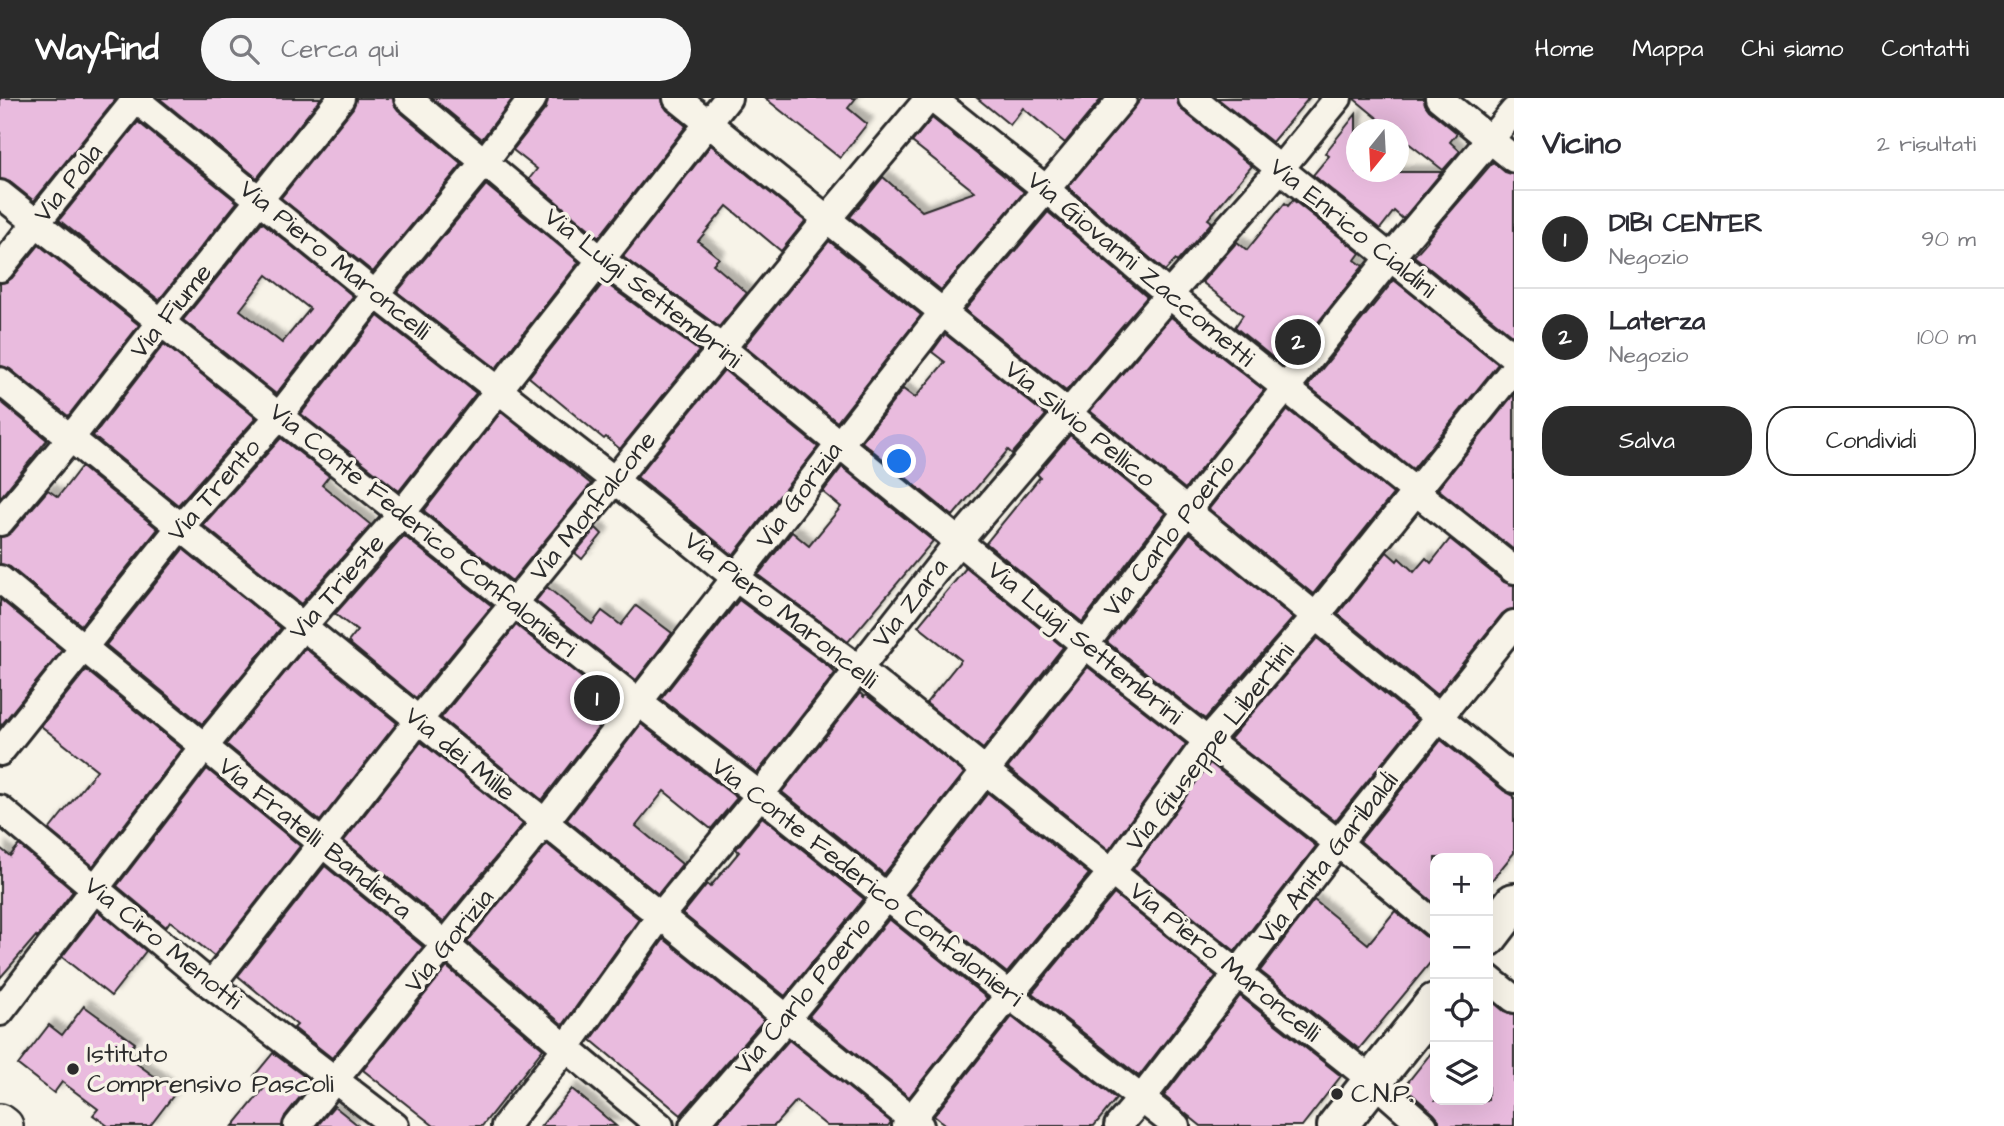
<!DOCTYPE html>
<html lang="it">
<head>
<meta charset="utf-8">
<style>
	body { margin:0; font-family:"Architects Daughter",sans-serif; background:#f7f7f7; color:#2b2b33 }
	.controls { position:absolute; right:21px; bottom:21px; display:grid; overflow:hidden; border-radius:14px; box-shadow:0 7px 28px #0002 }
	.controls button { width:63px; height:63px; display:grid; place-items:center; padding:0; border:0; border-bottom:2px solid #e1e1e2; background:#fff; color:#2b2b33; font:35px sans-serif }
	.compass { position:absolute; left:1346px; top:21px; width:63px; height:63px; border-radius:50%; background:#fff; box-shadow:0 7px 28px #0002; rotate:198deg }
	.you { position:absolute; left:900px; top:364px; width:24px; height:24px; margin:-18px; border:5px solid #fff; border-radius:50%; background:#1a73e8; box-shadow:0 0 0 10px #1a73e833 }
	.badge { display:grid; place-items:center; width:46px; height:46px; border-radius:50%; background:#2b2b2b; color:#fff; font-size:23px; font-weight:700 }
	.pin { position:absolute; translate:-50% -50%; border:4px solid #fff; box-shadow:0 2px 7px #0006 }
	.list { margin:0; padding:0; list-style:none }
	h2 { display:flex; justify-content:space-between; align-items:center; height:91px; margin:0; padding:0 28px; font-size:30px }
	h2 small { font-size:23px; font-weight:400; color:#7c7c81 }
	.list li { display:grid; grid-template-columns:46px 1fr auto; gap:21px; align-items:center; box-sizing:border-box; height:98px; padding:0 28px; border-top:2px solid #e1e1e2 }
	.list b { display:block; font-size:26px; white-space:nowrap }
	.list p { margin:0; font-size:23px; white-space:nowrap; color:#7c7c81 }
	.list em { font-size:23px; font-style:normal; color:#7c7c81 }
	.actions { display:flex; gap:14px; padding:21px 28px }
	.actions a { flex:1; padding:16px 0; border:2px solid #2b2b2b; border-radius:28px; text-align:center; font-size:24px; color:#2b2b2b }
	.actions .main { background:#2b2b2b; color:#fff }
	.icon { flex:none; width:38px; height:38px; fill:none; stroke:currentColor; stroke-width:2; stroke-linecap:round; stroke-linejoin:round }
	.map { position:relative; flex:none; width:1514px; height:1028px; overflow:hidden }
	header { display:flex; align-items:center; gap:42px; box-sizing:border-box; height:98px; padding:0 35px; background:#2b2b2b; color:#fff }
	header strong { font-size:33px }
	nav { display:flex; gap:38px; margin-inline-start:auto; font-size:24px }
	.search { width:490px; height:63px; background:#f7f7f7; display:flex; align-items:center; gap:18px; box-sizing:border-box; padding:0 24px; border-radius:38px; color:#7c7c81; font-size:26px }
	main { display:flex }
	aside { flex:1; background:#fff }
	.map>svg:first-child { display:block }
	.building { fill:#e9bbde; stroke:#2b2b2b; stroke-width:2; fill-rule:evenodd; filter:url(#shadow) }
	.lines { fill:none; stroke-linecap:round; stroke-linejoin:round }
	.street-casing { stroke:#2b2b2b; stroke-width:32 }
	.secondary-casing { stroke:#2b2b2b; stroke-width:42 }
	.primary-casing { stroke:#2b2b2b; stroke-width:44 }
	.street { stroke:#f7f3e8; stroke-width:26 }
	.secondary { stroke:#f7f3e8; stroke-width:37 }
	.primary { stroke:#f7f3e8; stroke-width:38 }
	.poi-dot { fill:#2b2b2b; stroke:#f7f3e8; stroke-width:2.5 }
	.labels { text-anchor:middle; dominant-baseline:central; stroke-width:7; stroke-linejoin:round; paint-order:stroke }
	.street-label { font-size:26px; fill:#2b2b2b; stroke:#f7f3e8 }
	.poi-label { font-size:26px; fill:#2b2b2b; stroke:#f7f3e8; text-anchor:start }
</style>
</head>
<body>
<header>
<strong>Wayfind</strong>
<div class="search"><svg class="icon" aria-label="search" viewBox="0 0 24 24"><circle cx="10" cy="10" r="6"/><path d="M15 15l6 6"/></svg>Cerca qui</div>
<nav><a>Home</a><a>Mappa</a><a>Chi siamo</a><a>Contatti</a></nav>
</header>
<main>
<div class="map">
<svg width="1514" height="1028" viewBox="0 0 1514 1028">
	<defs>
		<filter id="shadow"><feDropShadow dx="6" dy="-6" stdDeviation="2" flood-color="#0004"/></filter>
	</defs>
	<rect width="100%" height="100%" fill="#f7f3e8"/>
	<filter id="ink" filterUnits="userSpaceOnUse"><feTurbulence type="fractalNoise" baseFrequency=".0143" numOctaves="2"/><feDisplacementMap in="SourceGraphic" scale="14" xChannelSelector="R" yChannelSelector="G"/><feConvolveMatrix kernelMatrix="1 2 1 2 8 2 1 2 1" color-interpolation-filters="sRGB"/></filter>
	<g filter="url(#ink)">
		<g class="building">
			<path d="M0 0H117L34 103 10 84 0 81Z"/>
			<path d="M159 0H321L257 80Z"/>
			<path d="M356 0H393L394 6 398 12 462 66 373 174 281 100 353 10Z"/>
			<path d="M432 0H513L482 41Z"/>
			<path d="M548 0H662L663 6 667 12 686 28 599 139 529 81 537 71 513 52 546 10Z"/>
			<path d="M765 0H856L848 10 867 26 840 60Z"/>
			<path d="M977 0H1102L1065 45 1023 10 1010 27Z"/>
			<path d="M1142 0H1177L1178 6 1182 12 1252 68 1208 121 1212 124 1177 164 1175 162 1165 173 1068 89Z"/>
			<path d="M1217 0H1309L1272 44Z"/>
			<path d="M1353 0H1424L1425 6 1429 12 1457 35 1450 44 1460 53 1443 72 1398 37V32H1392Z"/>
			<path d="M1356 16V74H1442L1403 121 1394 113 1380 131 1313 77 1329 58 1325 55Z"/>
			<path d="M932 20 1024 94 941 192 850 119 883 79 922 113 975 94 912 44Z"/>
			<path d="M138 24 237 104 159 202 59 122Z"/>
			<path d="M711 47 805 123 781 153 727 108 698 143 719 160 713 166 747 195 719 229 623 159Z"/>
			<path d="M1493 64 1505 74 1514 76V239L1414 158 1428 142 1427 141Z"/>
			<path d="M486 87 579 164 496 270 397 194Z"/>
			<path d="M1293 102 1360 155 1355 162 1363 168 1283 268 1235 229 1243 217 1202 184 1237 144 1247 152 1285 105 1288 108Z"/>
			<path d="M1048 114 1147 199 1066 293 965 212Z"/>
			<path d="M262 124 353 198 276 296 183 222ZM267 177 310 211 282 245 240 212Z"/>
			<path d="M829 143 921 217 837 324 744 248Z"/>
			<path d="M39 147 139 227 68 318 10 271 0 268V185L6 184 12 180Z"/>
			<path d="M1394 182 1498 266 1413 371 1308 288Z"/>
			<path d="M604 184 699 253 620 351 606 339 604 341 529 279Z"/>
			<path d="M378 218 476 295 399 393 301 316Z"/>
			<path d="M1171 219 1264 292 1185 391 1090 313Z"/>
			<path d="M945 236 1046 317 1012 356 1008 352 953 418 862 344 903 291 915 300 945 264 932 254Z"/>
			<path d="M164 246 256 320 178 407 93 338Z"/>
			<path d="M724 272 818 349 733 457 637 379Z"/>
			<path d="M1514 296V452L1438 391Z"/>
			<path d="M0 303 47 342 0 400Z"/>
			<path d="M1288 312 1393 396 1313 496 1209 411Z"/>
			<path d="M501 314 591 386 512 483 424 413Z"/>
			<path d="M1070 337 1165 415 1082 524 986 445 1040 379 1037 376Z"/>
			<path d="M281 340 329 378 322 387 371 427 301 506 203 427Z"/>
			<path d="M81 369 158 431 81 527 10 469 0 466V439L6 438 12 434 48 392 58 399Z"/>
			<path d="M842 369 933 443 848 544 758 477 792 434 809 448 841 409 823 394Z"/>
			<path d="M596 430 602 436 582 461 575 455Z"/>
			<path d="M1190 435 1293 520 1205 621 1107 544Z"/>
			<path d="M404 438 492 508 416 600 348 544 357 533 335 516Z"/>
			<path d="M1450 441 1504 484 1514 487V511L1508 512 1502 516 1437 597 1338 516 1387 454 1397 463 1399 460 1414 474 1426 460 1431 465Z"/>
			<path d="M183 451 281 530 202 626 106 547Z"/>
			<path d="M966 470 1063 549 983 651 926 605 961 562 918 528Z"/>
			<path d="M547 489 592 526 602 513 621 527 636 508 672 535 636 582 536 503Z"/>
			<path d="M0 501 62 552 0 629Z"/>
			<path d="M739 502 828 568 835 575 757 675 661 601Z"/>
			<path d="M516 527 616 607 542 702 441 620Z"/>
			<path d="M1317 540 1417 622 1335 723 1230 641Z"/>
			<path d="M305 550 397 625 320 723 226 646Z"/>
			<path d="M1088 569 1186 646 1109 752 1008 670Z"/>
			<path d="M86 572 182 651 93 768 49 732 97 672 41 628Z"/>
			<path d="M860 595 864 599 866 597 964 675 884 776 782 694Z"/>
			<path d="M641 626 737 700 711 731 664 693 636 728 682 766 658 796 567 722Z"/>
			<path d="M1441 642 1504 693 1514 698V755L1488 787V760H1435V806L1360 743Z"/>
			<path d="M421 644 523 726 443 824 344 743Z"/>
			<path d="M1210 665 1316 748 1235 853 1133 771Z"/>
			<path d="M207 671 300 748 214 858 170 823 166 829 117 788Z"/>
			<path d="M988 695 1089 776 1007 875 908 796Z"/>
			<path d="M762 719 864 801 785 898 683 816 707 786 710 789 739 754 736 751Z"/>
			<path d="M547 746 639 821 563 927 467 844Z"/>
			<path d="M19 747 73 793 37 840 36 838 0 880V750L10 758Z"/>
			<path d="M325 768 423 849 332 960 294 930 297 927 238 878Z"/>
			<path d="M1114 796 1216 878 1139 978 1032 895Z"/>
			<path d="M1314 802 1368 846 1395 813 1425 838 1435 841V859L1359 951 1260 873Z"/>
			<path d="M98 813 146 853 111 898 62 859Z"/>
			<path d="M889 821 987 900 909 999 809 918Z"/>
			<path d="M664 841 764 922 681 1017 591 942Z"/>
			<path d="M447 869 543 951 482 1028H434L363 972Z"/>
			<path d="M1240 898 1341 978 1302 1028H1201L1164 998Z"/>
			<path d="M1488 900 1504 913 1514 916V1028H1439V1022L1434 1016 1404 989 1435 950V1002H1488Z"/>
			<path d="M84 908 135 945 125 957 176 994 150 1028H108L93 1017 98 1011 62 984 54 995 18 967 49 927 62 937Z"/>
			<path d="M1012 919 1116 1001 1094 1028H947L934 1018Z"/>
			<path d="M789 942 891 1024 888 1028H827L796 1003 774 1028H714Z"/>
			<path d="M273 955 312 984 285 1018 282 1028H233L266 988 254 978Z"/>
			<path d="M572 991 616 1028H541Z"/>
			<path d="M334 1008 359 1028H317Z"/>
		</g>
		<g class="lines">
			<g class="street-casing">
				<g id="street">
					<path d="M134 0 375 196 614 382 736 480 859 571 1237 875 1373 983 1424 1028"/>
					<path d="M408 0 601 162 722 250 1085 547 1338 745 1435 826"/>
					<path d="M677 0 1069 316 1514 681"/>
					<path d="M932 0 1047 92 1169 197 1514 472"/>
					<path d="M1192 0 1514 259"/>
					<path d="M1439 0 1514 61"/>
					<path d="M0 96 638 604 760 697 1009 897 1176 1028"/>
					<path d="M0 170 137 0"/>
					<path d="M0 283 920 1028"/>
					<path d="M0 424 70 341 162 223 341 0"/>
					<path d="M0 481 446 847 566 950 660 1028"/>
					<path d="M0 654 180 429 279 318 375 196 485 63 533 0"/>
					<path d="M0 711 211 887 395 1028"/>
					<path d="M1488 880 1514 901"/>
					<path d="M211 887 418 623 828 120 929 0"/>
					<path d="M0 914 204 649 303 528 402 415 728 0"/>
					<path d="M297 1028 545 724 942 215 1123 0"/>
					<path d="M505 1028 566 950 661 817 760 697 958 444 1169 197 1280 71 1338 0"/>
					<path d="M693 1028 787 920 886 799 1085 547 1187 413 1390 160 1514 13"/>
					<path d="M906 1028 1009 897 1112 774 1207 643 1315 519 1514 271"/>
					<path d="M1118 1028 1142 1000 1338 745 1514 526"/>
				</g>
			</g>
			<g class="secondary-casing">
				<path id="secondary" d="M0 1025 4 1028"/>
			</g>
			<g class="primary-casing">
				<g id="primary">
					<path d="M1488 839 1514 805"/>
					<path d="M1337 1028 1435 905"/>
				</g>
			</g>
			<use href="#street" class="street"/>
			<use href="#secondary" class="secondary"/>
			<use href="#primary" class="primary"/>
		</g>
	</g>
	<g class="poi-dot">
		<circle cx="73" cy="971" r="7"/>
		<circle cx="1337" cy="996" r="7"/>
	</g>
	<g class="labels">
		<g class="street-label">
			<text transform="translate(68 85) rotate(-51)">Via Pola</text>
			<text transform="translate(1353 130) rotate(39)">Via Enrico Cialdini</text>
			<text transform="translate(335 162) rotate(39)">Via Piero Maroncelli</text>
			<text transform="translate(1141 171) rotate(40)">Via Giovanni Zaccometti</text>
			<text transform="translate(643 190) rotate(38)">Via Luigi Settembrini</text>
			<text transform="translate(171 213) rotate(-51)">Via Fiume</text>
			<text transform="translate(1080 326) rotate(39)">Via Silvio Pellico</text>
			<text transform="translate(214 392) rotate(-49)">Via Trento</text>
			<text transform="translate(799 397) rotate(-53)">Via Gorizia</text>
			<text transform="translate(593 408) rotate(-51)">Via Monfalcone</text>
			<text transform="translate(423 432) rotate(39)">Via Conte Federico Confalonieri</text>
			<text transform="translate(1169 438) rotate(-52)">Via Carlo Poerio</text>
			<text transform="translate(337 489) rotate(-49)">Via Trieste</text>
			<text transform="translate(910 505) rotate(-52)">Via Zara</text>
			<text transform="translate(781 512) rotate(38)">Via Piero Maroncelli</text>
			<text transform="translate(1085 545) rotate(39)">Via Luigi Settembrini</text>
			<text transform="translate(1210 649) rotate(-52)">Via Giuseppe Libertini</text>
			<text transform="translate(460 656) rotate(39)">Via dei Mille</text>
			<text transform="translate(315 740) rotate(39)">Via Fratelli Bandiera</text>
			<text transform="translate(1328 760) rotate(-52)">Via Anita Garibaldi</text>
			<text transform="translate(867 784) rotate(38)">Via Conte Federico Confalonieri</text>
			<text transform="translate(449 843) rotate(-51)">Via Gorizia</text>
			<text transform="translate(163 845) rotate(39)">Via Ciro Menotti</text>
			<text transform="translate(1225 864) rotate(39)">Via Piero Maroncelli</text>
			<text transform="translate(803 898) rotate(-50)">Via Carlo Poerio</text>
		</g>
		<g class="poi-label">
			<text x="87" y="956">Istituto<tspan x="87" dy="30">Comprensivo Pascoli</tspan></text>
			<text x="1351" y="996">C.N.P.</text>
		</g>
	</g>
</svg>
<div class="controls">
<button>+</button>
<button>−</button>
<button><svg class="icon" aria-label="locate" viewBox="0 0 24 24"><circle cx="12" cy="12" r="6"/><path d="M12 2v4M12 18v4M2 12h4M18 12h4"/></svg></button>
<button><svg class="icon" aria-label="layers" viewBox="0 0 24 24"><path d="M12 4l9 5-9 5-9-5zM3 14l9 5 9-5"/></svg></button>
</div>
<svg class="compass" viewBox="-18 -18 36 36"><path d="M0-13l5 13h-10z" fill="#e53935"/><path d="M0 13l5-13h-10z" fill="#7c7c81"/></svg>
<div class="you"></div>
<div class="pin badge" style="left:597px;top:600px">1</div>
<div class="pin badge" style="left:1298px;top:244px">2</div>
</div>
<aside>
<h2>Vicino<small>2 risultati</small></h2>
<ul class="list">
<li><span class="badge">1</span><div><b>DIBI CENTER</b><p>Negozio</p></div><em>90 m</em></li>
<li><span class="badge">2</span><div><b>Laterza</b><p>Negozio</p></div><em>100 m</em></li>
</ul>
<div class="actions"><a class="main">Salva</a><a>Condividi</a></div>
</aside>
</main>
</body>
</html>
